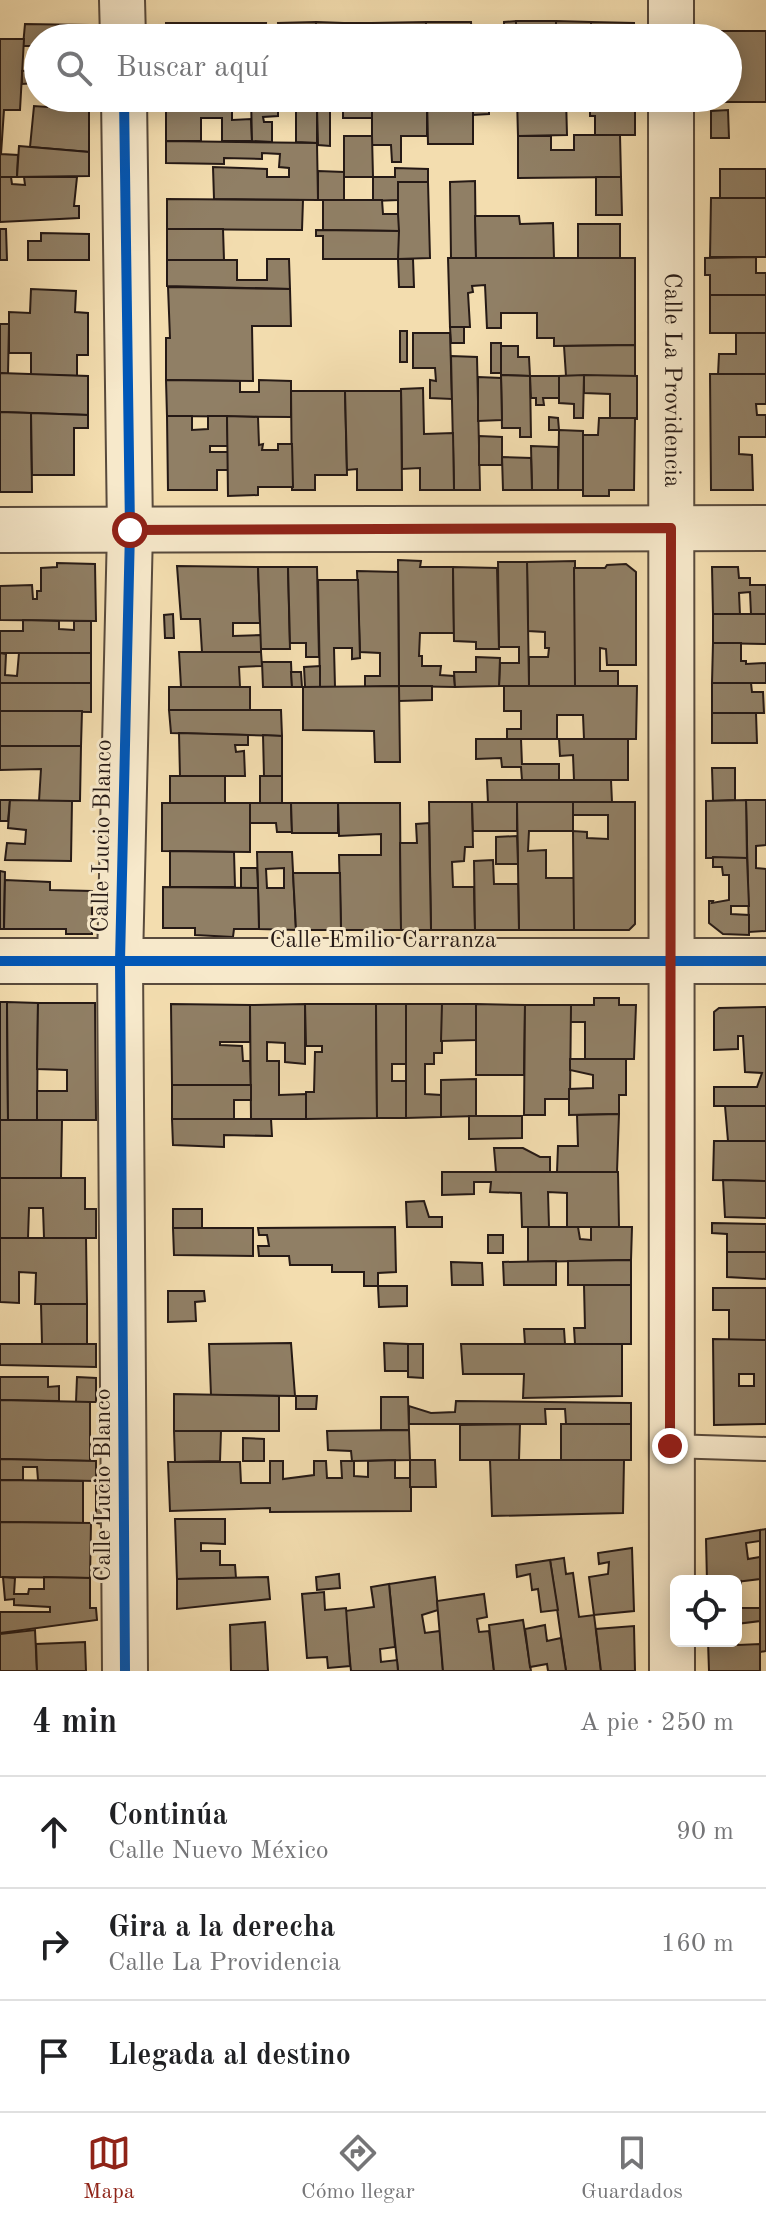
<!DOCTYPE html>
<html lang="es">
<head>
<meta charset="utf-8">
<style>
	body { margin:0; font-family:"Old Standard TT",serif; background:#f2f2f2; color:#202124 }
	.controls { position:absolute; right:24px; bottom:24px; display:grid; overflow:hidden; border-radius:12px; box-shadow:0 4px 20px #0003 }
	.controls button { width:72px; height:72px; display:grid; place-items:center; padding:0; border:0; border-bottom:2px solid #e0e0e0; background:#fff; color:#202124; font:40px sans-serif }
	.stop { position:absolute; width:24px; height:24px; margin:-18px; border:6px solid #8f2418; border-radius:50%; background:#fff }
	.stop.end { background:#8f2418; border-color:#fff; box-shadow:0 2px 8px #0008 }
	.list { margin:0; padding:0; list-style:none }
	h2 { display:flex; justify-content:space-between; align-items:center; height:104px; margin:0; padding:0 32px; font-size:34px }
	h2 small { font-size:26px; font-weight:400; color:#757577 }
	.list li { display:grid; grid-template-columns:52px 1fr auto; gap:24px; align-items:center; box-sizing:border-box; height:112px; padding:0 32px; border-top:2px solid #e0e0e0 }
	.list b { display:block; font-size:30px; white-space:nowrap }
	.list p { margin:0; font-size:26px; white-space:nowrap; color:#757577 }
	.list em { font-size:26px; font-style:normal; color:#757577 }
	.icon { flex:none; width:44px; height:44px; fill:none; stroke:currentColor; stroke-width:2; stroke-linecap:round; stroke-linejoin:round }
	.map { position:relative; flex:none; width:766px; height:1671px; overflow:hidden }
	.search { position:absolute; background:#fff; box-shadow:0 4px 20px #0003; left:24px; right:24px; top:24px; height:88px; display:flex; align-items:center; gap:20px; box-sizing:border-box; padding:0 28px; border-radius:44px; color:#757577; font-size:30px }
	.sheet { height:440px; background:#fff }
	nav { display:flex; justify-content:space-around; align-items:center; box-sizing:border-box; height:112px; border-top:2px solid #e0e0e0; background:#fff; font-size:22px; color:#757577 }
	nav a { display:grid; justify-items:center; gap:4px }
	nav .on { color:#8f2418 }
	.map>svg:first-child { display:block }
	.building { fill:#907f65; stroke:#251915; stroke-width:2; fill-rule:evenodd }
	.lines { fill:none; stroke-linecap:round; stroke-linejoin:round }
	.lane-casing { stroke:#584a3c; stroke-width:26 }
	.street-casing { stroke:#584a3c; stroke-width:48 }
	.lane { stroke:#f7e9cb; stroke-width:22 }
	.street { stroke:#f7e9cb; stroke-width:44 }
	.cycleway-casing { stroke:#f7e9cb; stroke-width:15 }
	.cycleway { stroke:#0057b8; stroke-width:10 }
	.route { stroke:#8f2418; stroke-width:10 }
	.labels { text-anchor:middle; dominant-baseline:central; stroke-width:6; stroke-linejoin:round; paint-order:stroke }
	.street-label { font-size:24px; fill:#251915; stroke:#f7e9cb }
</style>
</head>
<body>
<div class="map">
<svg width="766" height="1671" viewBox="0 0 766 1671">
	<rect width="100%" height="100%" fill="#f3ddaf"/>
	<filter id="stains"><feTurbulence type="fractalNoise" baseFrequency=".0025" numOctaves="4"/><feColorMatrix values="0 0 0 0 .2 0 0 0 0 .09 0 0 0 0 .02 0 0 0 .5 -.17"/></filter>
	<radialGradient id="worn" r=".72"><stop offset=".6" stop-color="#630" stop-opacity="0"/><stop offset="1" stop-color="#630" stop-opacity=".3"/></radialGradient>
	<g class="building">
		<path d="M516 21V38H504V22Z"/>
		<rect x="516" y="21" width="40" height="17"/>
		<path d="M556 21 591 22V38H556Z"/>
		<path d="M316 22 343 23V38H316Z"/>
		<path d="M316 22V38H250V23H266L265 31 279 32 278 23Z"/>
		<path d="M426 22V38H371L372 23Z"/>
		<path d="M426 22H471L472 38H426Z"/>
		<path d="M591 22 634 23V38H591Z"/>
		<rect x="166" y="23" width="84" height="15"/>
		<path d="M343 23H372L371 38H343Z"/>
		<path d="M25 24 89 25V38H38V46H23Z"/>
		<path d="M722 31H766V102H724V98H728V38H718H723Z"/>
		<path d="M0 39H24L20 110H4L1 154 18 155 17 177H0Z"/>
		<path d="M38 70V83L22 84V71Z"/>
		<path d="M47 98H89V152L30 147 34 106 47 107Z"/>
		<path d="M166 98 232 99V120L251 119 252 141H222V118H201V141H166Z"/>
		<path d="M251 98H278V116L263 117 264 122H272V142L252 141Z"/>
		<path d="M296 98H317V143L296 142Z"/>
		<rect x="343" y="98" width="29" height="20"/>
		<path d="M372 98H427V136H401V162H392L391 145H372Z"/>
		<path d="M427 98H473V144H428Z"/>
		<path d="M473 98H509V101H489V114L473 115Z"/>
		<path d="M517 98H566L567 135 518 136Z"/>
		<path d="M590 98H635V135H595V116H590Z"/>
		<path d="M317 108H330V146L318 145Z"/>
		<path d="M728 110 729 138H711V111Z"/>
		<path d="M574 135H620L621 177 518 178V136H551V150H574Z"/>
		<path d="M344 136H372L373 177H344Z"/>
		<path d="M166 141 317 143 318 200 214 199 213 167 267 169V177H289V168L279 167 280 154 262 153V159L224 158V164L166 163Z"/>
		<path d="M19 146 89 152V176L17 177Z"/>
		<path d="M395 168 428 169V182H398V200L373 201V177H395Z"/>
		<path d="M720 169H766V198L720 199Z"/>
		<path d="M318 171 344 172V200H318Z"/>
		<path d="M0 177H11L12 184 25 185 24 177H77L74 206H79V218L0 222Z"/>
		<path d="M596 177H621L622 215H596Z"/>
		<path d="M475 181 476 258H451L450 182Z"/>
		<path d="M398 182H428L430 258 398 259Z"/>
		<path d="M711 198H766V257H710Z"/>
		<path d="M167 199 303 200 302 230 167 229Z"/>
		<path d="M323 200H382L383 214H398L399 231 323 230Z"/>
		<path d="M475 216H519L520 224 553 223 554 258H476Z"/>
		<rect x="578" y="224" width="42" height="34"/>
		<path d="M0 229H6L7 260H0Z"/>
		<path d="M167 229H223L224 260H167Z"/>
		<path d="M316 230 399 231 398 259H323V236H316Z"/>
		<path d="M41 233 89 234V260H28V241H41Z"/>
		<path d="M756 257V273H766V295H710V275H705V258Z"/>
		<path d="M448 258H635V345L554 346V338H537V313H501V328H487L485 285 472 286 473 292 468 293 470 327H450Z"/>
		<path d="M267 259H289L290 289 167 286V260H237V280H267Z"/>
		<path d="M398 259H413L414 287H399Z"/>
		<path d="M168 287 290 289 291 326H252L253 381 166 380V338H170Z"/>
		<path d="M31 289 76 291 75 312 88 313V355H77V376L31 375V353H9V312L30 313Z"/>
		<rect x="710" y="295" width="56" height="38"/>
		<path d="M0 324H9L8 374 0 373Z"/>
		<path d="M450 327H464V343H451Z"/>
		<rect x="400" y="331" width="7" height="31"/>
		<path d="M413 333H450L452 399 430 398V380L436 381 435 368H413Z"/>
		<path d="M736 333H766V374L718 375 719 354H736Z"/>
		<rect x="491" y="343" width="10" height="30"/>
		<path d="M635 345V376H566L564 346Z"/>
		<path d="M501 346H518V357H529L530 376 501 375Z"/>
		<path d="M451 356 477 357 480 490H454Z"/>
		<path d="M0 373 88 376V415L0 412Z"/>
		<path d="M710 374H766V404H756L757 415H766V437H739V454L752 455 753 490H711Z"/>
		<path d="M501 375 530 376 531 437H520V428H502Z"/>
		<path d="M584 375 637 376V419L610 418V394L584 393Z"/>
		<path d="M584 375 583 418H574V404L559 403V376Z"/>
		<path d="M530 376H559V398H543L544 405H536V398H531Z"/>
		<path d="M478 377 501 378 502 420 478 421Z"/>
		<path d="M166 380 240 381V392H259V380L291 381V417L167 416Z"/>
		<path d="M423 388 424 434 453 433 454 490H420V468L402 469 401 389Z"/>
		<path d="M291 391H345L347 475H315V490H292Z"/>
		<path d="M345 391H401L402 490H357V469L347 470Z"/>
		<path d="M0 412 31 413 32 492H0Z"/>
		<path d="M31 413 88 415V428H74V475H32Z"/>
		<path d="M167 416H192V430L208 429V416H227L228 446H210V452H228V470H217V490H168Z"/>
		<path d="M227 416 258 417 259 445 263 444 262 450H278V444H292L293 487H258V495L228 496Z"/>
		<path d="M549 417 558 418 559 430H549Z"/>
		<path d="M599 418H635L634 490H609V496H583V435H598Z"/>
		<path d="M559 430 583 431V490H558Z"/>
		<path d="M479 436 502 437V465H479Z"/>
		<path d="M531 446 558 447V490H532Z"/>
		<path d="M502 457 531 458 532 490H503Z"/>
		<path d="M398 560 421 561 420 567H453L454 633H420L419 656H422V666H441L440 675 454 676 455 687 399 686Z"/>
		<path d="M575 561V686H529V657H548L549 648H545V632L528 631 527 562Z"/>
		<path d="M498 562H527L529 686H499L500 663H519V647H499Z"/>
		<path d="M57 563 95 564 96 621 0 620V586L32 585 33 599H37V591H41V568L57 567Z"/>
		<path d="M626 564 636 572V665H607L606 649 600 648V671H618V686H575L574 568H605L607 565Z"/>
		<path d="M177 566 258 567 260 623H233V636L261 635V652H202L200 619H181Z"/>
		<path d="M258 567H288L290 649H261Z"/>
		<path d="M288 567H317L319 657H306V643H290Z"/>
		<path d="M453 567 497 568 499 649H476V642L454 641Z"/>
		<path d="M712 567H738L739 578H750V585H766V614H751L750 592 739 593 740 615 713 614Z"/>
		<path d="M357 571 398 572 399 686 365 687V676H380V653L360 652Z"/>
		<path d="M318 580H358L360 658 352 659V648H334L335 687H320Z"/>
		<path d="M173 614 174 638H165L164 615Z"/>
		<path d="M713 614H766V644L713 643Z"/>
		<path d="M23 620 59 621V629L74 630V621H91V653H0V631H23Z"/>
		<path d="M713 643H741V661H746V664L766 663V683H712Z"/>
		<path d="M179 652H261L262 666 239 667 240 687H181Z"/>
		<path d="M0 653 6 654 5 675 17 676 19 653H91V683H0Z"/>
		<path d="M476 657 500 658 499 686 455 687 454 672H476Z"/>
		<path d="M262 662H291L292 687H263Z"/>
		<path d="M320 666V687H305L304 667Z"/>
		<path d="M291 672H301L302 687H292Z"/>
		<path d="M0 683H91V712L0 711Z"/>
		<path d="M712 683H751L752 692H763L764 713H712Z"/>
		<path d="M399 686H432V700L399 701Z"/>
		<path d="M399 686 400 762H375L374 731 303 730V687Z"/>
		<path d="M504 686H637L636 739H584L583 715H557V739H507V729H521V711H504Z"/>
		<rect x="169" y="687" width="81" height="23"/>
		<path d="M169 710H281L282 736 171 733Z"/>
		<path d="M0 711H82L81 746H0Z"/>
		<path d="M712 713H756L757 743H712Z"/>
		<path d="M179 733 248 735V745H235L236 752 244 751 245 776H180Z"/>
		<path d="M263 735 282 736V776H264Z"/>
		<path d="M476 739H521L522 764H559V780H522L521 767H502L501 758 476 759Z"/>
		<path d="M559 739H628V780H574L573 755 560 756Z"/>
		<path d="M0 746H81L80 801H39L41 769 0 770Z"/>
		<path d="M712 768H735V800L713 801Z"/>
		<path d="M170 776H225V803L170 804Z"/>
		<rect x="260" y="776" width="22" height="27"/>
		<path d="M487 780H611L612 802 488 803Z"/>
		<path d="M0 800H10L8 821H0Z"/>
		<path d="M10 800 72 801 71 861 5 860 7 843 25 844 26 830 8 828Z"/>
		<path d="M746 800H766V845L756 846V868L766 869V931L749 932Z"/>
		<path d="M746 800 747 858H706V801Z"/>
		<path d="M429 802H472L473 847H465L464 861 452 862 453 887H474L475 930H431Z"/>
		<path d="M472 802H517V831H473Z"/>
		<path d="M517 802H573V831H529L528 851 546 850V878H574V930H519Z"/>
		<path d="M573 802H635V924L629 930H574L573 831 587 832V838L608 839V815H573Z"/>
		<path d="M162 803H250V852L162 851Z"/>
		<path d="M250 803H291L292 832H277L276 823H250Z"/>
		<path d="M291 803H338V833H292Z"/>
		<path d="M338 803H400L401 930H341L339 855H381V834L339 836Z"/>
		<path d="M429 823 431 930H401L400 843H417L416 824Z"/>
		<path d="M517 836 518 864H496V837Z"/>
		<path d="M170 851 234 852 235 887H170Z"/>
		<path d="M257 852H292L296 930 259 929ZM284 868V888H267L266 869Z"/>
		<path d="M713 857 747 858 749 906H731V914L749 915V935L723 934 709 923V901H713L712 903 729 900V875H723L722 867H713Z"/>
		<path d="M493 860 494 884H518L519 930H475L474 861Z"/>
		<path d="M241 868H257L258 888H241Z"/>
		<path d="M0 871 5 872 4 929H0Z"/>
		<path d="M293 873H340L341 930H296Z"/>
		<path d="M5 880 50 882V890L92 891V934H66V929H4Z"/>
		<path d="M163 887 258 888 259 929H234L233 937 195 935V928H163Z"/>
		<path d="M594 998H619V1005H636L634 1059H585V1022H570L571 1005H594Z"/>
		<path d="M0 1002H7L8 1120H0Z"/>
		<path d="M7 1002 38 1003 37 1120H8Z"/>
		<path d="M38 1003H95L96 1120H37V1091H67V1070L37 1069Z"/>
		<path d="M171 1004 250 1005V1042H220V1045L242 1046 243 1061H250L251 1085H172Z"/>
		<path d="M305 1004H376L377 1118 306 1119V1092H314L315 1052H322V1046H306Z"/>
		<path d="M305 1004V1064L285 1062V1043L267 1042V1061H279V1095L306 1094V1119H251L250 1005Z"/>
		<path d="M376 1004H406V1064H392V1081H406V1118H377Z"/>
		<path d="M406 1004H442V1053H434V1064H425V1094L441 1095V1117L406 1118Z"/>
		<path d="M442 1004H476V1040L441 1041Z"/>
		<path d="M476 1004 525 1005 524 1075H476Z"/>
		<path d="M525 1005H571L570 1099H545V1115H524Z"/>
		<path d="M766 1007V1106H714V1087H757L762 1073 745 1072 743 1036H738V1049L714 1050V1012L719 1008Z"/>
		<path d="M570 1059H626V1095H619V1114L569 1115V1089L593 1088V1075L570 1070Z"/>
		<path d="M476 1079V1116L441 1117V1080Z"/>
		<path d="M172 1085H251V1100H234V1119H172Z"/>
		<path d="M725 1106H766V1141H728Z"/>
		<path d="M619 1114 617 1172H557L558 1146H578L577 1115Z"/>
		<path d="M469 1116H522V1138L469 1139Z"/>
		<path d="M172 1119H271L272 1136 224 1135V1147L173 1145Z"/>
		<path d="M0 1120H62L61 1178H0Z"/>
		<path d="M714 1141H766V1181L713 1180Z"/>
		<path d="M494 1148H523L540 1157H550V1172H496Z"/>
		<path d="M442 1172H618L619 1227H567V1193L548 1192 549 1227H522L521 1193 490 1192 491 1182H474V1194L442 1195Z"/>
		<path d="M0 1178H85V1209H96V1238H44L43 1208H29L28 1238H0Z"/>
		<path d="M723 1180 766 1181V1218L725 1217Z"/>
		<path d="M424 1201 429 1217H442V1227H407L406 1202Z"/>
		<rect x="173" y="1209" width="29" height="19"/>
		<path d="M712 1223 766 1224V1252H727V1234L712 1233Z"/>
		<path d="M395 1227 396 1272 378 1273V1286H364V1272H332V1265H290L289 1256H259L258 1246H269L267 1235H259L258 1228Z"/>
		<path d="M528 1227H578L580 1239 591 1240V1227H632L631 1260 528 1262Z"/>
		<path d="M173 1228H253V1256L174 1255Z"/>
		<rect x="488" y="1235" width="15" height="18"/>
		<path d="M0 1238H86L87 1304H35L36 1273 19 1272V1303L0 1302Z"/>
		<path d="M727 1252H766V1279L727 1277Z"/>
		<path d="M631 1260V1285H568V1261Z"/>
		<path d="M556 1261V1285H504L503 1262Z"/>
		<path d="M451 1262 482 1263 483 1285H452Z"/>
		<path d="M584 1285H631V1344H575L574 1328H585Z"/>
		<path d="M378 1286H407V1306L379 1307Z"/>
		<path d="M713 1288H766V1340H729V1310H713Z"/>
		<path d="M168 1291H204L205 1301 195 1302 196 1321 168 1322Z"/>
		<path d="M41 1304H87V1344H42Z"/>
		<path d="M524 1329H564L565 1344H525Z"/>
		<path d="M713 1339 766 1340V1424L714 1425ZM739 1374H754V1386H739Z"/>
		<path d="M291 1343 295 1396 211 1395 209 1344Z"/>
		<path d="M384 1343 408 1344V1371H385Z"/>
		<path d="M0 1344H96V1367L0 1365Z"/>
		<path d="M408 1344H423V1378L408 1377Z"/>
		<path d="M461 1344H622V1396L523 1398 524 1374H463Z"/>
		<path d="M0 1377H48V1387L59 1386V1401L0 1400Z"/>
		<path d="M77 1377 96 1378V1402H76Z"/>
		<path d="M174 1394 279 1396V1431H174Z"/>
		<path d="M296 1396H317L316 1409H296Z"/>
		<path d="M381 1397H408L409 1430H381Z"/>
		<path d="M0 1400 90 1402V1461L0 1459Z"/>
		<path d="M456 1401 631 1403V1424H566L565 1409H545L546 1424H409V1406L431 1413 455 1412Z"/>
		<path d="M520 1424 519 1460H460V1425Z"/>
		<rect x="561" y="1424" width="70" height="36"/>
		<path d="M409 1430 410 1460 352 1461 351 1451 328 1450 327 1431Z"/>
		<path d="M174 1431H221L220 1461 175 1462Z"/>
		<path d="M243 1438 264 1439V1461H243Z"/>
		<path d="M0 1459 96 1461V1481L38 1480 37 1467H23V1480H0Z"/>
		<path d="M395 1460V1478H411V1511L270 1512V1508L170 1511 168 1462H240L241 1483H270V1461H283V1479L314 1475V1461H326L327 1478H342L341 1461H354V1476L368 1477V1461Z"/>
		<path d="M410 1460H435L436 1487H410Z"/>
		<path d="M490 1460H624L623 1513 492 1516Z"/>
		<path d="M0 1480 83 1481V1523L0 1522Z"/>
		<path d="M96 1481H104L103 1524 96 1523Z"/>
		<path d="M175 1519H225V1544L201 1543V1551H220V1565H235L236 1578 177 1579Z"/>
		<path d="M0 1522 91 1523 90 1578 0 1577Z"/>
		<path d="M766 1529V1651L760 1652V1530Z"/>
		<path d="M760 1530V1541L746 1543 748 1559 760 1557V1579L736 1582 707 1581 706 1539Z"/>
		<path d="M632 1548 634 1611 594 1615 589 1577 608 1574 609 1562 599 1564 598 1553Z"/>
		<path d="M564 1558 566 1574 573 1573 579 1617 594 1615 601 1671H566L550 1560Z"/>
		<path d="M550 1560 558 1610 541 1612 538 1589 532 1590 530 1574 517 1577 516 1565Z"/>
		<path d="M339 1574 340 1588 317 1590 316 1577Z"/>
		<path d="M3 1577 15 1578 14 1594H28L29 1589H44V1577L90 1578V1608H96L97 1620 0 1633V1612H50V1607L14 1605V1599L5 1600Z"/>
		<path d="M268 1577 270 1599 177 1609V1579Z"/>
		<path d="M435 1577 438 1610 422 1615 425 1633 440 1631 443 1671H398L389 1584Z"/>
		<path d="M741 1581V1608H760V1621L736 1624V1582Z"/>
		<path d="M389 1584 395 1647 380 1649 381 1662 397 1660 398 1671H351L345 1611 374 1607 371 1587Z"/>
		<path d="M324 1592 325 1610 346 1608 350 1666 328 1668 327 1657 307 1658 302 1594Z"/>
		<path d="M484 1594 487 1617 477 1619 479 1632 489 1631 494 1671H443L437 1601Z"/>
		<path d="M523 1620 531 1671H494L489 1625Z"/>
		<path d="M265 1622 268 1671H231L230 1625Z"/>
		<path d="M737 1624 738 1645 760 1644V1671H709L708 1641H736Z"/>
		<path d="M545 1625 547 1641 561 1638 566 1671H548L547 1664 530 1667 525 1629Z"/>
		<path d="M634 1626 635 1671H601L596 1629Z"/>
		<path d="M35 1630 37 1671H0V1634Z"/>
		<path d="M85 1642 86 1671H37L36 1644Z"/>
	</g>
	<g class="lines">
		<g class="lane-casing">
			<path id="lane" d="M670 1446 766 1449"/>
		</g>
		<g class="street-casing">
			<g id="street">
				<path d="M122 0 123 38"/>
				<path d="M671 0V38"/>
				<path d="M124 98 130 530 120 961 125 1671"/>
				<path id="s1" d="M671 98 672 1671"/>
				<path d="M0 530 766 528"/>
				<path d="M0 961H766"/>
			</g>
		</g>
		<use href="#lane" class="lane"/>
		<use href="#street" class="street"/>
		<g class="cycleway-casing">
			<g id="cycleway">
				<path d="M124 98 130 530 120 961 125 1671"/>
				<path d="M0 961H766"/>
			</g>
		</g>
		<use href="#cycleway" class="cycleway"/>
	</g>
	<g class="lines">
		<path class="route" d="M130 530 671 528 670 1446"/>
	</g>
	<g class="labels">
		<g class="street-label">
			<text stroke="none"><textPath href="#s1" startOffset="282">Calle La Providencia</textPath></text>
			<text transform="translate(103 836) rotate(-89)">Calle Lucio Blanco</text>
			<text x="383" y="941">Calle Emilio Carranza</text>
			<text transform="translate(104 1485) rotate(-90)">Calle Lucio Blanco</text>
		</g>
	</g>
	<rect width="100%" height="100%" filter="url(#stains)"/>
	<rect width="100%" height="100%" fill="url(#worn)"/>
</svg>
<div class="controls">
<button><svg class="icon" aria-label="locate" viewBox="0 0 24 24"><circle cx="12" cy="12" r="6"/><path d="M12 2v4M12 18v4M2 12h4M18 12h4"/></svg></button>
</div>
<div class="stop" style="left:130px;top:530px"></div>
<div class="stop end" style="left:670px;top:1446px"></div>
<div class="search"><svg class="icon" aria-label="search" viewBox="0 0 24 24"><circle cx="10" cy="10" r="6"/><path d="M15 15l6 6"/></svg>Buscar aquí</div>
</div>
<section class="sheet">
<h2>4 min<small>A pie · 250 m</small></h2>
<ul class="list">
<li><svg class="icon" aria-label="ahead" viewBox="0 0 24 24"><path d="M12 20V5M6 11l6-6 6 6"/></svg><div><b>Continúa</b><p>Calle Nuevo México</p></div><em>90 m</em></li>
<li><svg class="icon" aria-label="right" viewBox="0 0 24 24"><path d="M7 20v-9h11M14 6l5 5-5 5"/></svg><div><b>Gira a la derecha</b><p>Calle La Providencia</p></div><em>160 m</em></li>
<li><svg class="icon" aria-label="arrive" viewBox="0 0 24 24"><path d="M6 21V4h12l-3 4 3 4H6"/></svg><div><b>Llegada al destino</b></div></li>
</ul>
</section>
<nav>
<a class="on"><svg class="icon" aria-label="map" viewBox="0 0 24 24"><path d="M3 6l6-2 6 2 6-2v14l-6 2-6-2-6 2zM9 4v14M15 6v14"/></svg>Mapa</a>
<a><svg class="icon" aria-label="directions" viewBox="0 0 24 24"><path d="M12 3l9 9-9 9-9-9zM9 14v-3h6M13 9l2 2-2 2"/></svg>Cómo llegar</a>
<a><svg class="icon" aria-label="saved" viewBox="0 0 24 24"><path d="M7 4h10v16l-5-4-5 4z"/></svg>Guardados</a>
</nav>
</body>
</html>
